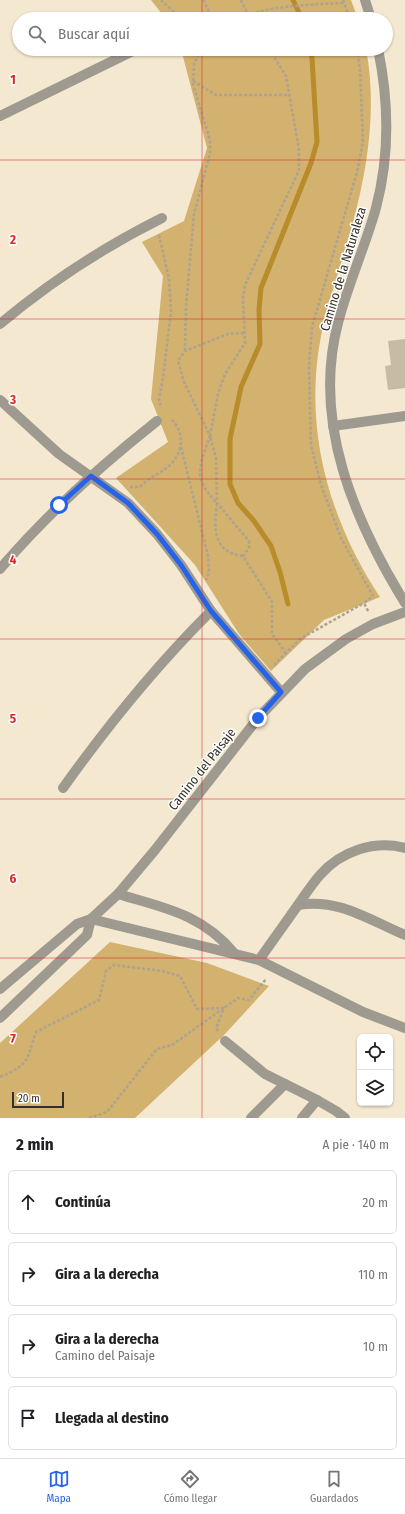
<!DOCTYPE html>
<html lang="es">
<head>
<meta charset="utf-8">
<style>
	body { margin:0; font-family:"Fira Sans Condensed",sans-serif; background:#f2f2f2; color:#202124 }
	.controls { position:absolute; right:12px; bottom:12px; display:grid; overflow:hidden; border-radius:6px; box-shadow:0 1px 3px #0004 }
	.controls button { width:36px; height:36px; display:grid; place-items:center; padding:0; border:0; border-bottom:1px solid #e0e0e0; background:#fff; color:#202124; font:20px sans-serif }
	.scale { position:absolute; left:12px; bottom:10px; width:52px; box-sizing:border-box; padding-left:4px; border:2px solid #353027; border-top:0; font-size:11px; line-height:14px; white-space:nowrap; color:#353027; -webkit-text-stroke:3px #fff; paint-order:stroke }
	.stop { position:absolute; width:12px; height:12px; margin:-9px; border:3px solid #2563eb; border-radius:50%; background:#fff }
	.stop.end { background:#2563eb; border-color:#fff; box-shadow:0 1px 4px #0008 }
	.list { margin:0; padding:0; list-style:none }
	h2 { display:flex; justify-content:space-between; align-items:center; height:52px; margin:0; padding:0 16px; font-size:17px }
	h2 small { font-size:13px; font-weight:400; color:#757577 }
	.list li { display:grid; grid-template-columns:26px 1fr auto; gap:12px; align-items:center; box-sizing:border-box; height:64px; margin:0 8px 8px; padding:0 8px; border:1px solid #e0e0e0; border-radius:6px }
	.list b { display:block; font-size:15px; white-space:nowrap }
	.list p { margin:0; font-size:13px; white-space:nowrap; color:#757577 }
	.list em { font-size:13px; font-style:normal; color:#757577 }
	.icon { flex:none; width:22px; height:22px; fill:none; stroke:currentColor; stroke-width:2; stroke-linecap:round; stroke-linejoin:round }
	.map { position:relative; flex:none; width:405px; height:1118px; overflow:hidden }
	.search { position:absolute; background:#fff; box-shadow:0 1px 3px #0004; left:12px; right:12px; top:12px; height:44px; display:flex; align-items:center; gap:10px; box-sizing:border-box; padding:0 14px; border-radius:22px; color:#757577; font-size:15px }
	.sheet { height:340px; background:#fff }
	nav { display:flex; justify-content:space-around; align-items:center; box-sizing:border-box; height:56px; border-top:1px solid #e0e0e0; background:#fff; font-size:11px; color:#757577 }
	nav a { display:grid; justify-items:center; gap:2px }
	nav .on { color:#2563eb }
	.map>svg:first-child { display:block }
	.green { fill:#d3b16e }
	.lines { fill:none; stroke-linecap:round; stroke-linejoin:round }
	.stream { stroke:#b88c2a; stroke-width:5 }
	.building { fill:#c7bba5 }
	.path { stroke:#aca390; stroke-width:2.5; stroke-dasharray:3 2; stroke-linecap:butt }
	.minor { stroke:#9f9a90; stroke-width:10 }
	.route { stroke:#2563eb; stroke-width:5 }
	.grid { fill:none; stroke:#d62828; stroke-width:1; stroke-opacity:0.55 }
	.labels { text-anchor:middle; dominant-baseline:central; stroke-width:3; stroke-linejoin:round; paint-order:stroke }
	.street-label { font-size:13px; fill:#353027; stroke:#fff }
	.grid-label { font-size:13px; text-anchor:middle; font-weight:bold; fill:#d62828; stroke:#fff; stroke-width:3; stroke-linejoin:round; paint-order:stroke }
</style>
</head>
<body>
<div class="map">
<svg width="405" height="1118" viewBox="0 0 405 1118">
	<rect width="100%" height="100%" fill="#f4e8d0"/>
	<g class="green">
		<path d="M151 0H351L358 19H166Z"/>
		<path d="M181 49H366C377 106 368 167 353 222 343 260 329 297 321 336 303 429 329 520 380 597L324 620 271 671 239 634 195 565 116 478 168 442 151 399 163 276 142 242 184 221 207 148Z"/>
		<path d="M110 942 207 963 269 986 225 1034 135 1118H0V1043Z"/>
	</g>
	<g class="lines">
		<g class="stream">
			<path d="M293 0 302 19"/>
			<path d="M288 604 280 572 271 546 254 521 238 503 230 484V439L241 387 260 344 259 310 261 288 311 163 317 142 312 58 310 49"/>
		</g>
	</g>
	<path class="building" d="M405 339V388L388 390 385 366 391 365 388 341Z"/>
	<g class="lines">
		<g class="path">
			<path d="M161 0 181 19"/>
			<path d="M203 0 213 19"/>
			<path d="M241 0 250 19"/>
			<path d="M343 0 350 19"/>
			<path d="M237 19C263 6 315 4 344 3"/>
			<path d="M269 49 286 76 299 150V170L245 285 243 298 245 343 225 374 218 394 210 436 216 458 217 503 249 541V548L243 556 272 602V634L286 653"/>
			<path d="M357 49 360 70 363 142 357 172 312 327 309 366 311 445 321 485 341 538 373 596 364 603 369 613"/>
			<path d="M193 81 216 95H289"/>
			<path d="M159 235 169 279 171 311 163 378 159 399 161 408"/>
			<path d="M185 351 186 307 194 214 210 153V140L193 84 194 64 201 49"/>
			<path d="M181 447 208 556 209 573 206 580"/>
			<path d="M130 487H140C150 476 164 472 172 463 184 449 184 431 171 419"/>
			<path d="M243 556C212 552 214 528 217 503 192 477 199 468 210 436L184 382 178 361 185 351 228 334 245 333"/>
			<path d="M274 665 300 639 364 603"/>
			<path d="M0 1077C30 1064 26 1061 36 1032L99 1000 106 971 114 965 162 971 180 976 197 1009 224 1008 216 1028 218 1031"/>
			<path d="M89 1118 107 1112 157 1049 172 1045 238 998 249 1000 266 979"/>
		</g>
		<g class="minor">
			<path d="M365 0 371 19"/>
			<path d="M378 49C389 102 390 155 376 208 365 247 348 284 338 323 312 422 354 520 405 603"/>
			<path d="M0 116 137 49"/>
			<path d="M0 324C50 282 104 247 162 218"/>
			<path d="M0 400 59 454 128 503 157 534 181 565 211 611 281 692"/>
			<path d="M333 426 405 416"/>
			<path d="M0 569C47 514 100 466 157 421"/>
			<path d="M63 788C108 725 156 666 211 611"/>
			<path d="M405 848C374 840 341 851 320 875 312 884 305 895 298 905 339 898 369 920 405 935"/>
			<path d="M118 894C164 908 202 914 234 953"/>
			<path d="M91 919 259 960 363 1012 405 1028"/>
			<path d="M259 960 298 905"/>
			<path d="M0 989 77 924 91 919 118 894 155 850 258 718 305 669 346 639 373 624 405 612"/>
			<path d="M0 1018 87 935 91 919"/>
			<path d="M225 1041 265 1074 285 1084"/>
			<path d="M317 1100 336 1111 345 1118"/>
			<path d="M251 1118 285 1084 317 1100 302 1118"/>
		</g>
	</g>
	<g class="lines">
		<path class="route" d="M59 505 91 476 128 503 157 534 181 565 211 611 281 692 258 718"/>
	</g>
	<path class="grid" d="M202 0V19M202 49V1118M0 160H405M0 319H405M0 479H405M0 639H405M0 799H405M0 958H405"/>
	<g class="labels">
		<g class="street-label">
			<text transform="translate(343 269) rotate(-73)">Camino de la Naturaleza</text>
			<text transform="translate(202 769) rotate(-52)">Camino del Paisaje</text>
		</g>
	</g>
	<g class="grid-label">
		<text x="13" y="84">1</text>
		<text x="13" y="244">2</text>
		<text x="13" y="404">3</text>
		<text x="13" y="564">4</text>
		<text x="13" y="723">5</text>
		<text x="13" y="883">6</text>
		<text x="13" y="1043">7</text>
	</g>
</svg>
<div class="controls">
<button><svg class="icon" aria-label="locate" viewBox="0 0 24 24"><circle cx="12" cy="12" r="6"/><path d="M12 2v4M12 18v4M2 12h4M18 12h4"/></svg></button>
<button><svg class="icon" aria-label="layers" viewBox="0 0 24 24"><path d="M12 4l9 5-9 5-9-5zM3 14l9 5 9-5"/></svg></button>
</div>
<div class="scale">20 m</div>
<div class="stop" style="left:59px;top:505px"></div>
<div class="stop end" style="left:258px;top:718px"></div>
<div class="search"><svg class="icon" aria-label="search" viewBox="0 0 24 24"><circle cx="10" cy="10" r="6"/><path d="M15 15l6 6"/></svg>Buscar aquí</div>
</div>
<section class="sheet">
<h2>2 min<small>A pie · 140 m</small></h2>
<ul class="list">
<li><svg class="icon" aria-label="ahead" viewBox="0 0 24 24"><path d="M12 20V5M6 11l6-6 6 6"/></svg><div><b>Continúa</b></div><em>20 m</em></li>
<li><svg class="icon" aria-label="right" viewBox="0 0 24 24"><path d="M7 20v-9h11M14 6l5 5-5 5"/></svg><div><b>Gira a la derecha</b></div><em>110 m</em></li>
<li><svg class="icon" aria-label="right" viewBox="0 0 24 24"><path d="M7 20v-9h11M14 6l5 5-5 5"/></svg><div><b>Gira a la derecha</b><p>Camino del Paisaje</p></div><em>10 m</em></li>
<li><svg class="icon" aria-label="arrive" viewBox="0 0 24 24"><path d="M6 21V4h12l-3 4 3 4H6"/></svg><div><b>Llegada al destino</b></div></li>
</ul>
</section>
<nav>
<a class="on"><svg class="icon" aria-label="map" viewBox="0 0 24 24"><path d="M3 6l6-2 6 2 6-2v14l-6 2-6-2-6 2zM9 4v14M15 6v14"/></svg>Mapa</a>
<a><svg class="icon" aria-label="directions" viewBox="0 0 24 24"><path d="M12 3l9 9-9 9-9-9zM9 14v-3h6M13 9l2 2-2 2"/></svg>Cómo llegar</a>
<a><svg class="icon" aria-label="saved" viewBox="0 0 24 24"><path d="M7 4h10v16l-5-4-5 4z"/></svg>Guardados</a>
</nav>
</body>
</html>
